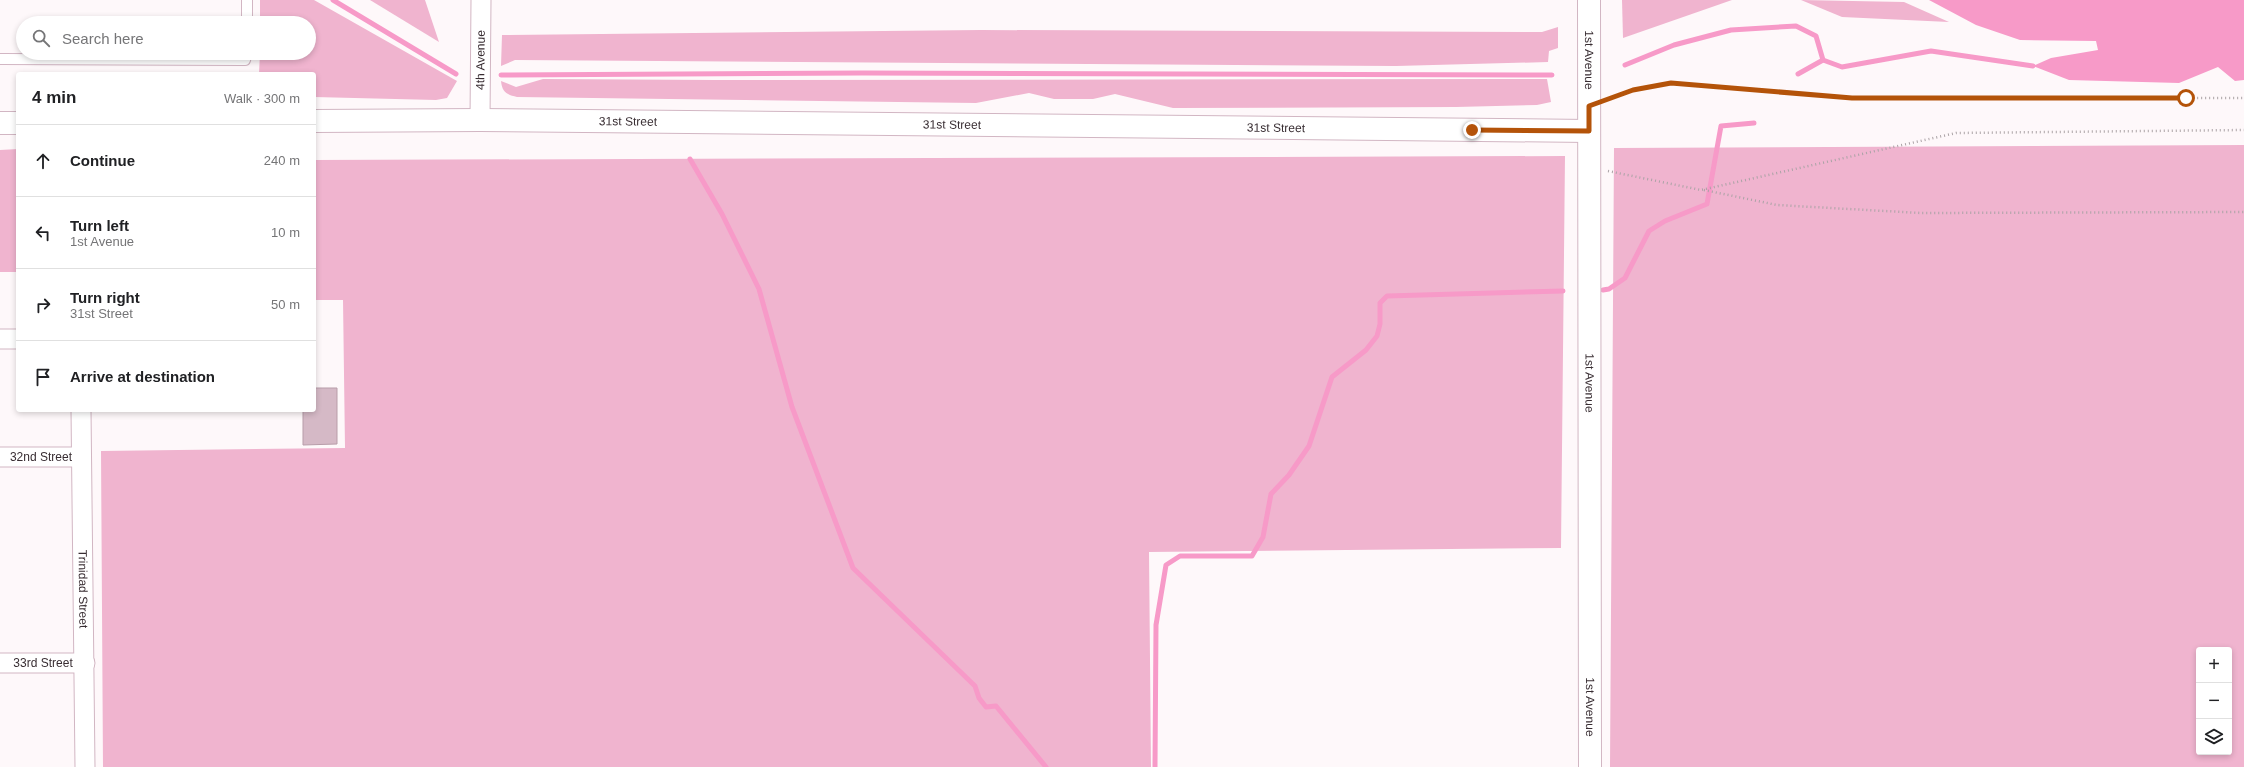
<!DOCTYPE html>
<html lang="en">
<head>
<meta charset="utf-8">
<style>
	body { margin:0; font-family:Helvetica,sans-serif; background:#f6f6f6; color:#202124 }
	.controls { position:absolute; right:12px; bottom:12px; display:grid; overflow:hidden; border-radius:4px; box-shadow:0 2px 6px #0003 }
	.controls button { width:36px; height:36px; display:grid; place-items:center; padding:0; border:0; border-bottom:1px solid #e0e0e0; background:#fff; color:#202124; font:20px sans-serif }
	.stop { position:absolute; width:12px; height:12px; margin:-9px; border:3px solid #b45309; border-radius:50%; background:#fff }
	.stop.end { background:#b45309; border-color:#fff; box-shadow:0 1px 4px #0008 }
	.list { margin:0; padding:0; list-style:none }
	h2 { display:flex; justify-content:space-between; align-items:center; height:52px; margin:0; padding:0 16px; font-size:17px }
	h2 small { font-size:13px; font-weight:400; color:#757577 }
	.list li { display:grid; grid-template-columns:26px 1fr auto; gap:12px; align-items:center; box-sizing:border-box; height:72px; padding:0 16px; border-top:1px solid #e0e0e0 }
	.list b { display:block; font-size:15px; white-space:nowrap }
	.list p { margin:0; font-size:13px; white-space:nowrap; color:#757577 }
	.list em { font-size:13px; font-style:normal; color:#757577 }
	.icon { flex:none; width:22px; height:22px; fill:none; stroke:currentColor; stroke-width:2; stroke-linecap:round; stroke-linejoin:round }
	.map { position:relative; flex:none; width:2244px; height:767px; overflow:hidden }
	.search { position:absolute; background:#fff; box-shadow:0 2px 6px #0003; left:16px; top:16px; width:300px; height:44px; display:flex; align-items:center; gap:10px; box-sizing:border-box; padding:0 14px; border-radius:22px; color:#757577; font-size:15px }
	.panel { position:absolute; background:#fff; box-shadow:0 2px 6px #0003; left:16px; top:72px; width:300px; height:340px; border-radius:4px }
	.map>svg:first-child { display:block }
	.green { fill:#f0b4cf; fill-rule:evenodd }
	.water { fill:#f79ac8 }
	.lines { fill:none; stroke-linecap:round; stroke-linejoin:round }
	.stream { stroke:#f79ac8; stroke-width:5 }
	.building { fill:#d5b9c6; stroke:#b89da9 }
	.service-casing { stroke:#d2b6c3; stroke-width:12 }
	.minor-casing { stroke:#d2b6c3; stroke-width:21 }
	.tertiary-casing { stroke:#d2b6c3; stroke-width:24 }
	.secondary-casing { stroke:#d2b6c3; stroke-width:24 }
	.path { stroke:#aba3a6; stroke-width:2.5; stroke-dasharray:1 3; stroke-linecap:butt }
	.service { stroke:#fff; stroke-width:10 }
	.minor { stroke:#fff; stroke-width:19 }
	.tertiary { stroke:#fff; stroke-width:22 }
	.secondary { stroke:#fff; stroke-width:22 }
	.route { stroke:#b45309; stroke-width:5 }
	.labels { text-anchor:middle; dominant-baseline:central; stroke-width:3; stroke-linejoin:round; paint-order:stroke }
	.street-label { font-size:12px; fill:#382d32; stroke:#fff }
</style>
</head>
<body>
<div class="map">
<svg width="2244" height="767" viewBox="0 0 2244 767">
	<rect width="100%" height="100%" fill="#fef8fa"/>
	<g class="green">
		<path d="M260 0H314L457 81 447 98 436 100 314 97V74H259L260 53H309V23H260Z"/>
		<path d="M370 0H425L439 42Z"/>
		<path d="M1622 0H1732L1623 38Z"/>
		<path d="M1801 0 1904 2 1949 22 1842 17Z"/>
		<path d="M1558 27V48L1549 51 1548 62 1396 66 515 60 501 66 502 35 981 30 1542 32Z"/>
		<path d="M543 79 715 80 1547 79 1551 102 1537 105 1456 107 1173 108 1115 94 1093 99H1054L1029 93 976 103 517 97C507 95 502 92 501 81L516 87Z"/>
		<path d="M2244 145V767H1610L1614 148ZM2199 650H2229V752H2199Z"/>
		<path d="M18 149V272H0V150Z"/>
		<path d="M1565 156 1561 548 1149 552 1151 767H103L101 451 345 448 343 300H314V160Z"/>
	</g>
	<path class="water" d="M1929 0H2244V80L2235 81 2218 67 2179 83 2069 80 2033 66 2051 58 2098 50 2096 41 2020 40 1976 25Z"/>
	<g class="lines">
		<g class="stream">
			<path d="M333 0 456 74"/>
			<path d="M1625 65 1674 45 1731 30 1796 26 1816 36 1823 60 1842 67 1931 51 2033 66"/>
			<path d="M1798 74 1823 60"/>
			<path d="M501 75 862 73 1552 75"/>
			<path d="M690 159 722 214 759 289 792 407 853 568 975 686 979 698 986 707 996 706 1046 767"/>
			<path d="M1603 290 1609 289 1625 278 1649 231 1665 221 1707 204 1721 126 1754 123"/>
			<path d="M1155 767 1156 625 1166 565 1180 556H1252L1263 537 1271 494 1289 475 1309 446 1332 377 1366 350 1377 336 1380 324V303L1387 296 1563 291"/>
		</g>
	</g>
	<path class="building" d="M314 388H337V444L303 445V410H314Z"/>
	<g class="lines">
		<g class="service-casing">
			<g id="service">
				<path d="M247 0V23"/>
				<path d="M0 59 245 60 247 53"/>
			</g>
		</g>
		<g class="minor-casing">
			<g id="minor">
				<path id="s1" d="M480 120 481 0"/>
				<path d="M0 339H18"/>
				<path id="s2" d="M81 410 85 767"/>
				<path id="s3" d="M0 457H81"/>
				<path id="s4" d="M0 663H85"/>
			</g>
		</g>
		<g class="tertiary-casing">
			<g id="tertiary">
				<path id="s5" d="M314 121 480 120 1589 131"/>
				<path d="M0 123H18"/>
			</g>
		</g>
		<g class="secondary-casing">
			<g id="secondary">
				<path id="s6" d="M1589 0 1590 767"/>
			</g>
		</g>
		<g class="path">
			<path d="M1608 99 1633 90 1671 83 1852 98H2244"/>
			<path d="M1608 171 1701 190 1956 133 2244 130"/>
			<path d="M1704 190 1777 205 1921 213 2244 212"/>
		</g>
		<use href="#service" class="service"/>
		<use href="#minor" class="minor"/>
		<use href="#tertiary" class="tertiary"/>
		<use href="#secondary" class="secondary"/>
	</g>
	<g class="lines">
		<path class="route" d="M1472 130 1589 131V106L1633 90 1671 83 1852 98H2186"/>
	</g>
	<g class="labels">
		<g class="street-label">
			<text stroke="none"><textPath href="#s1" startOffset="60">4th Avenue</textPath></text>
			<text stroke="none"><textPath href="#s6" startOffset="60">1st Avenue</textPath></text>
			<text stroke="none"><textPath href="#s5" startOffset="314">31st Street</textPath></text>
			<text stroke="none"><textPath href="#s5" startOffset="638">31st Street</textPath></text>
			<text stroke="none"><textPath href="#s5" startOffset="962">31st Street</textPath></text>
			<text stroke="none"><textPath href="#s6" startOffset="383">1st Avenue</textPath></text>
			<text stroke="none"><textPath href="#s3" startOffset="41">32nd Street</textPath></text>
			<text stroke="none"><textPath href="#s2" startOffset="179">Trinidad Street</textPath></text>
			<text stroke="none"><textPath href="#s4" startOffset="43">33rd Street</textPath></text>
			<text stroke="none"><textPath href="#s6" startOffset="707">1st Avenue</textPath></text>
		</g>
	</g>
</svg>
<div class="controls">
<button>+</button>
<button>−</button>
<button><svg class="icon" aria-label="layers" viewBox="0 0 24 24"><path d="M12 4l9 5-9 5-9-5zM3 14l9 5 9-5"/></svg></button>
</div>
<div class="stop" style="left:2186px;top:98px"></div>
<div class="stop end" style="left:1472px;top:130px"></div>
<div class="search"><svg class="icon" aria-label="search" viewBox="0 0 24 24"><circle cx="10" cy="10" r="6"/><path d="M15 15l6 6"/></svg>Search here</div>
<section class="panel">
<h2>4 min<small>Walk · 300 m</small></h2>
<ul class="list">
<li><svg class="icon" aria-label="ahead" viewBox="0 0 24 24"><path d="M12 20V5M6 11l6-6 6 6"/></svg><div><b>Continue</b></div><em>240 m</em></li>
<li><svg class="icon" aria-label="left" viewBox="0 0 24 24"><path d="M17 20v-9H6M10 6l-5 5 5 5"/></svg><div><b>Turn left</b><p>1st Avenue</p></div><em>10 m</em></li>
<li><svg class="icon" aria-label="right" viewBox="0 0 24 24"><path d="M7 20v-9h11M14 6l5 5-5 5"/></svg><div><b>Turn right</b><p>31st Street</p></div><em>50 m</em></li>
<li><svg class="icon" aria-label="arrive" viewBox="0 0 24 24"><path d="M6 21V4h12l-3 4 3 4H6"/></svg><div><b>Arrive at destination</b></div></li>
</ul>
</section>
</div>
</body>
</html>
